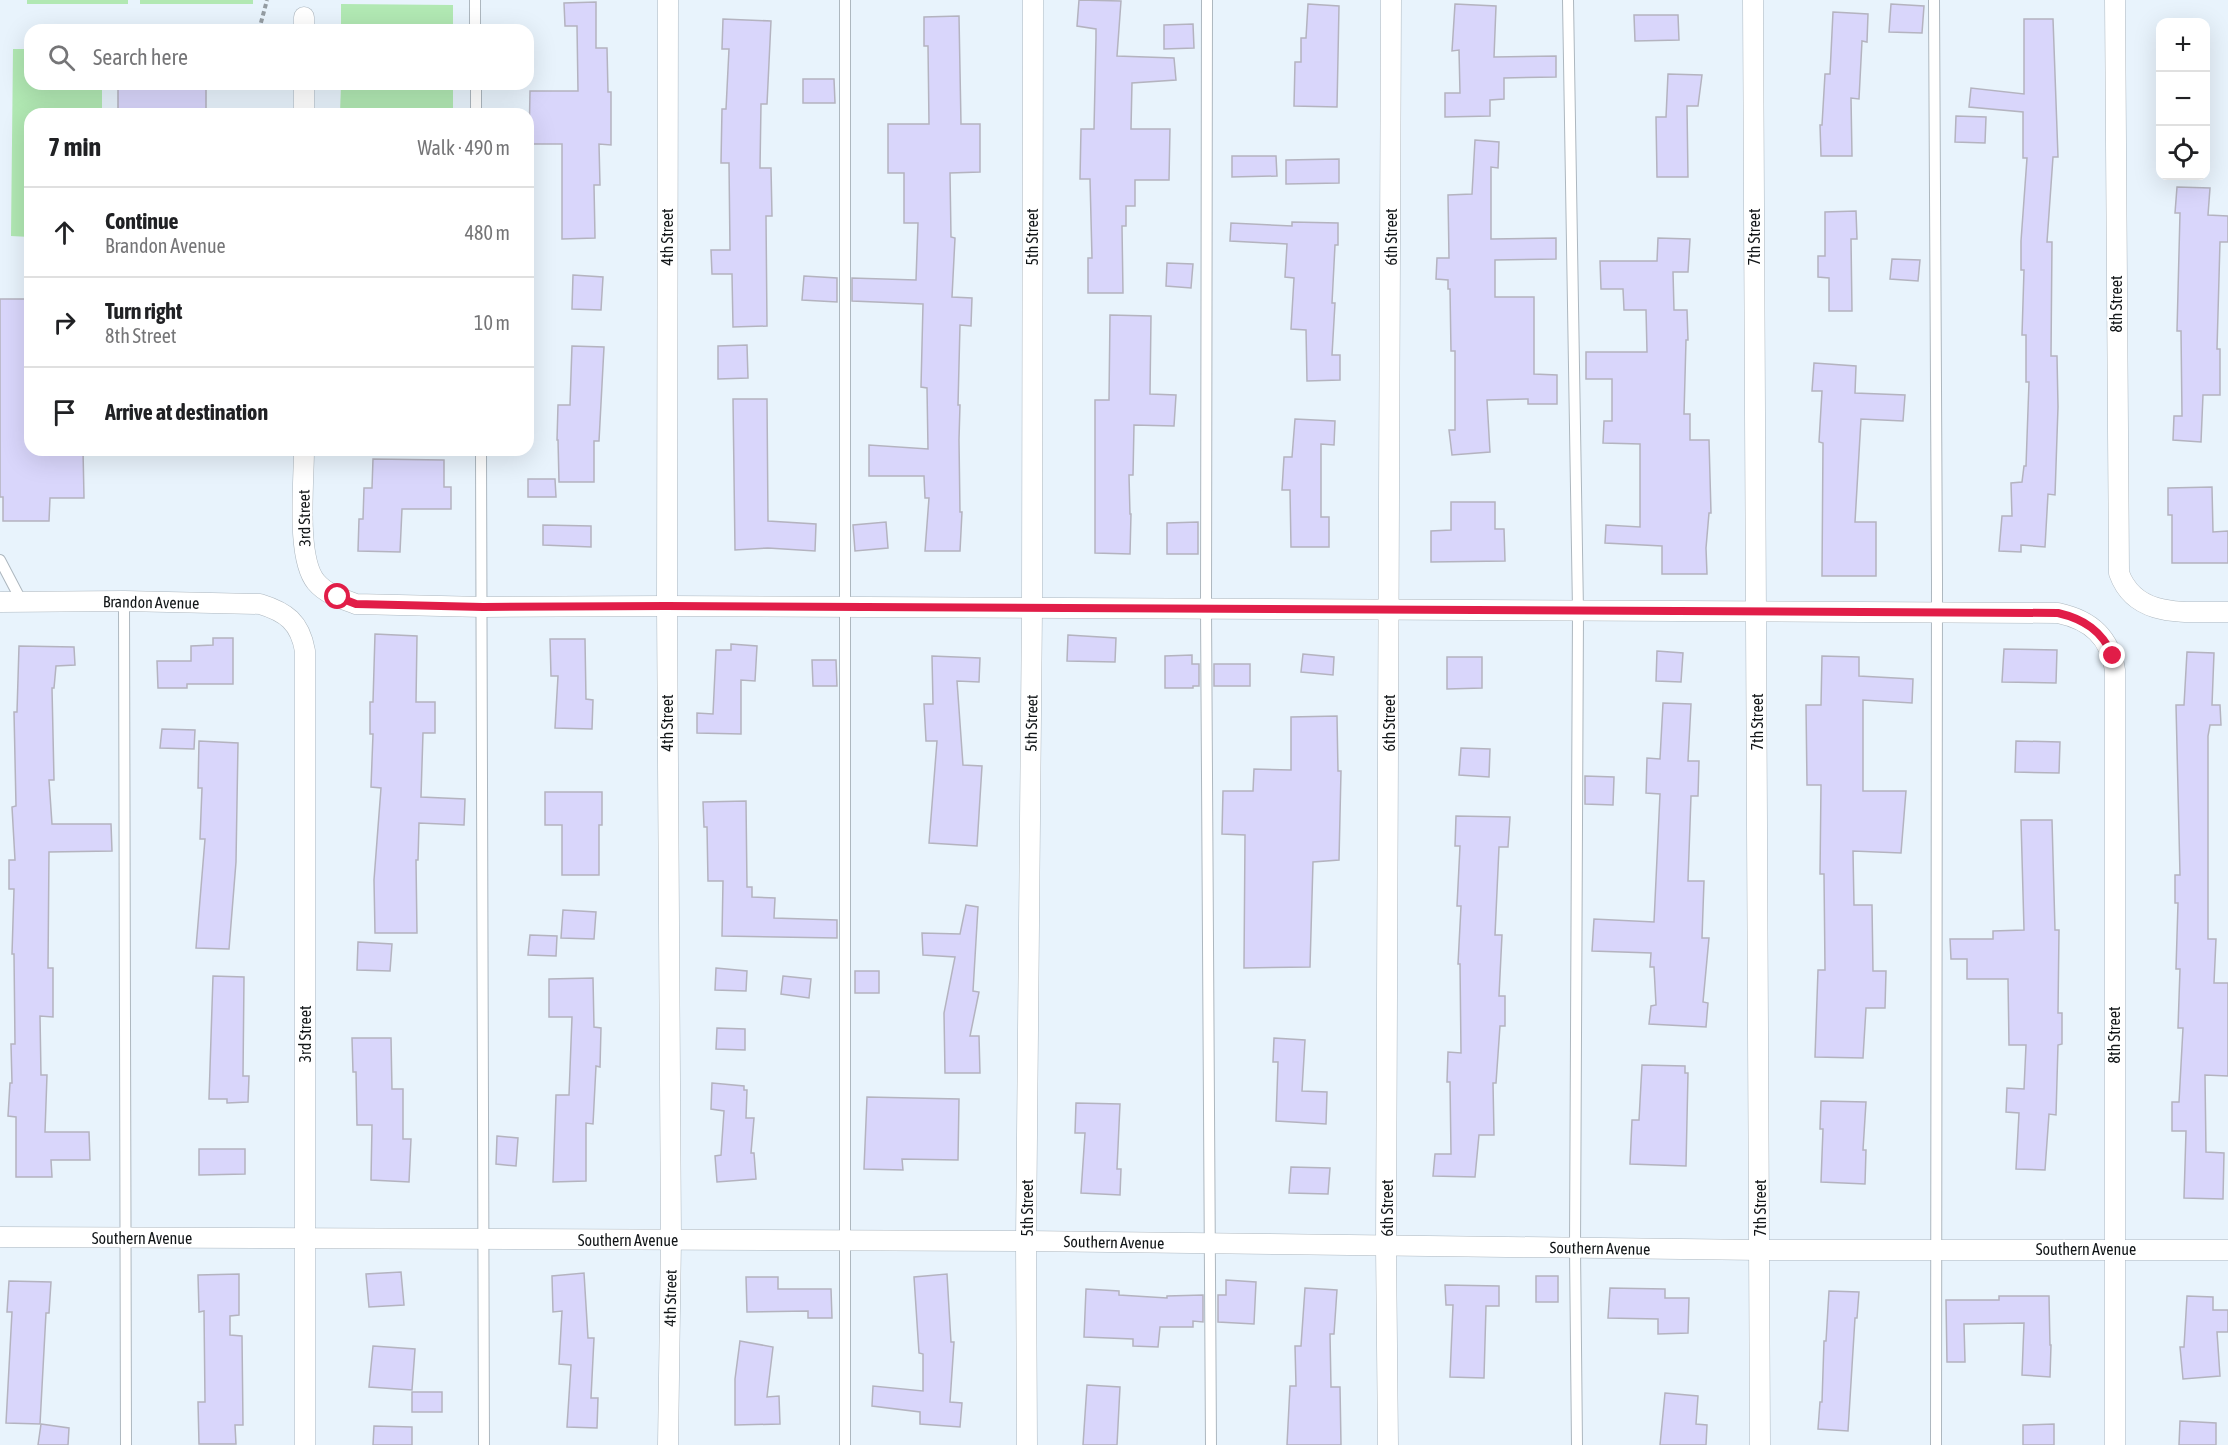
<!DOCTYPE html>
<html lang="en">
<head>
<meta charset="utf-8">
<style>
	body { margin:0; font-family:"Asap Condensed",sans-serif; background:#f2f2f2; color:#202124 }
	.controls { position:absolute; right:18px; top:18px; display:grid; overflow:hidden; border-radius:12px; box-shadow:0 6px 24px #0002 }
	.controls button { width:54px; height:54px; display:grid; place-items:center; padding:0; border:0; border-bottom:2px solid #e0e0e0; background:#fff; color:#202124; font:30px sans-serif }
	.stop { position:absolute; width:18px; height:18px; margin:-14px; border:4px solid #e11d48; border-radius:50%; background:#fff }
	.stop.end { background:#e11d48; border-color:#fff; box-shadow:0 2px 6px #0008 }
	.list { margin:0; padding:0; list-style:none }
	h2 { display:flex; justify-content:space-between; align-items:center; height:78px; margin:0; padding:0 24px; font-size:26px }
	h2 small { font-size:20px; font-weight:400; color:#757577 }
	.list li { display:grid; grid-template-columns:39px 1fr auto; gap:18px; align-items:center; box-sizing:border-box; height:90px; padding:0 24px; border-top:2px solid #e0e0e0 }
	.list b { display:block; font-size:22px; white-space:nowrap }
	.list p { margin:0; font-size:20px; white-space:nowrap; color:#757577 }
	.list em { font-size:20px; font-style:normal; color:#757577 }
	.icon { flex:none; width:33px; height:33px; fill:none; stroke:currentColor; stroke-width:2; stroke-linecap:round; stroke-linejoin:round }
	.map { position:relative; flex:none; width:2228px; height:1445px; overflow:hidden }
	.search { position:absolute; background:#fff; box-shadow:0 6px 24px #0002; left:24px; top:24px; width:510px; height:66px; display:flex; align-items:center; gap:15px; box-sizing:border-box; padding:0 21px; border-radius:18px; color:#757577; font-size:22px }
	.panel { position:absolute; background:#fff; box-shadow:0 6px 24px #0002; left:24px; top:108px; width:510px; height:348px; border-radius:18px }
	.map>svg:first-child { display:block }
	.green { fill:#b1e8b3 }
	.building { fill:#d9d6fb; stroke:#b4b3bf; stroke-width:1.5 }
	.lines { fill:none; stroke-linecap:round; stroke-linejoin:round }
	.service-casing { stroke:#adb7bf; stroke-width:12 }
	.minor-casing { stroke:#adb7bf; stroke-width:21 }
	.path { stroke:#949ca2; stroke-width:4; stroke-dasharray:4.5 3; stroke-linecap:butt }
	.service { stroke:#fff; stroke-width:10 }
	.minor { stroke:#fff; stroke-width:20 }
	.route { stroke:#e11d48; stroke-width:8 }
	.labels { text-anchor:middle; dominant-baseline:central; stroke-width:4.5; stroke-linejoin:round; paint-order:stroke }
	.street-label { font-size:16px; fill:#111517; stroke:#fff }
</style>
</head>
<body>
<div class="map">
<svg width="2228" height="1445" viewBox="0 0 2228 1445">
	<rect width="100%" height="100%" fill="#e8f3fc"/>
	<g class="green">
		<rect x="27" y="0" width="101" height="4"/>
		<rect x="140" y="0" width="113" height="4"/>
		<path d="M341 4 453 5V30H341Z"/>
		<path d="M13 49H30V84H102V114H30V237L11 236Z"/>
		<path d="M341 84H453V114H340Z"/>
	</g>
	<g class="building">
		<path d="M1079 0 1121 1 1117 56 1174 58 1176 80 1132 83 1131 129H1170L1169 180H1135V206H1126V226H1122L1123 293H1088V258H1092L1090 179H1080L1081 129H1094L1096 38V29L1077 26Z"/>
		<path d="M596 2V48H607L608 92H611V145L599 144 600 185H594L595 238 562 239V144H529L530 91H578L577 26H565L564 3Z"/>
		<path d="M1308 4 1339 6 1337 107 1294 106 1295 62H1301V38H1306Z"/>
		<path d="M1455 4 1496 6 1494 57 1556 56V77L1504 78V99L1490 100V116L1445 117V93H1460L1459 50 1452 51Z"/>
		<path d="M1891 4 1924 6 1922 33 1889 32Z"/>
		<path d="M1833 12 1868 14 1867 42 1862 41 1859 99 1851 98 1852 156H1821L1820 125H1822L1825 74H1830Z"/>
		<path d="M1634 15H1678L1679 40 1635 41Z"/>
		<path d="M959 16 961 124H980V172L950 173 951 237 955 238 952 297 972 298 971 326 960 325 958 405H960L959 440 960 512H962L960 551H925L929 498H925L924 476H869V445L928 449 927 388 921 387 923 304 852 301V278L916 280 918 223H904V173H888V124H929L928 46H924V17Z"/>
		<path d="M723 19 771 21 767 104H761L760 168H771L772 216H766L767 326 733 327 732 274H712L711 250H730L729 163H721L722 109H726L729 49H722Z"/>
		<path d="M2024 19H2053L2058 157H2053L2047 242H2052L2051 356H2057L2058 407 2055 495 2048 494 2045 547 2021 545V552L1999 551 2002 516H2012L2011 483 2022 482 2024 466H2026L2029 382H2026V335H2022L2024 270H2021V241L2027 158H2023V112L1969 107 1971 88 2024 94Z"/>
		<path d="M1193 24 1194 48 1164 49V25Z"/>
		<path d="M1668 74 1702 75 1698 106H1687L1688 177H1657L1656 117H1666Z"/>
		<path d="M803 79H834L835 103H803Z"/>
		<rect x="118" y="84" width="88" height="30"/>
		<path d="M1956 116 1986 117 1985 143 1955 142Z"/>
		<path d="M1475 140 1499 142 1498 168 1491 167V239L1556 238V259L1495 260V297H1534V374L1557 375V404H1528V399L1487 400 1490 452 1452 455 1449 430H1455V351H1451L1450 289H1448V280L1436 279 1437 258H1449L1448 195 1472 194Z"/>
		<path d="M1232 156H1276L1277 176 1232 177Z"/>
		<path d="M1339 159V183L1286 184V160Z"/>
		<path d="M2177 187 2210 188 2208 215 2228 216V242H2220L2217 349H2220V395H2203L2201 442 2173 440 2174 416H2182L2181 331H2177L2180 213H2175Z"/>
		<path d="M1856 211 1857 239H1851L1852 311H1829V278L1818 277V256H1825V212Z"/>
		<path d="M1292 222 1338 223V245H1335L1332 303H1335L1332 355H1340V380L1307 381 1306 330 1291 329 1294 278 1285 277 1287 244 1230 241 1231 223 1292 226Z"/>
		<path d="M1658 238 1690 239 1688 272H1673L1674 310H1687L1688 340H1686L1684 414H1690V440H1709L1711 513H1709L1706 548 1707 574H1662V546L1605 543 1606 525 1640 527V444L1603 443 1604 421H1612V379H1586V352H1647L1646 310H1624L1623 289H1601L1600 261H1657Z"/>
		<path d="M1892 259 1920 260 1918 281 1890 279Z"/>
		<path d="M1167 263 1193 264 1191 288 1166 286Z"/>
		<path d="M573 275 603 277 601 310 572 309Z"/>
		<path d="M804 276 837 278V302L802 300Z"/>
		<path d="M0 299H30V450H83L84 498H50L49 521H3V497H0Z"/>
		<path d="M1110 315 1151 316 1150 394 1176 395 1174 426 1134 425 1133 475H1129L1130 514H1131L1130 554 1095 553V400H1109Z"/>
		<path d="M747 345 748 378 718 379V346Z"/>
		<path d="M572 346 604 347 599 441H594V482H559L558 440H557L558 405H570Z"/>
		<path d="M1814 363 1856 366 1855 393 1905 395 1903 421 1861 419 1855 522H1876V576H1822L1823 443 1819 442 1822 391H1812Z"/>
		<path d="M733 399H767L768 521 816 524 815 551 768 548 735 550Z"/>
		<path d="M1295 419 1335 421 1334 445 1321 444V517H1329V547H1291L1290 490H1282L1284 457H1292Z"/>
		<path d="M373 459 444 460V487H451V509H402L400 552 358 551 359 519H363L364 488H372Z"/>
		<path d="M528 479H555L556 497H528Z"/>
		<path d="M2212 487 2213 532 2228 531V563H2172V515H2168V488Z"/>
		<path d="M1451 502H1495V529H1504L1505 561 1431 562V531L1451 530Z"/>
		<path d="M886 522 888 548 855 551 853 525Z"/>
		<path d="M1198 522V554H1167V523Z"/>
		<path d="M543 525 591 526V547L543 545Z"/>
		<path d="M375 634 417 636 416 702H435V733H423L421 797 465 799 464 825 419 823 418 860H416L417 933H375L374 880 381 788 371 787 373 734H370V702H373Z"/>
		<path d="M1068 635 1116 638 1115 662 1067 661Z"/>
		<path d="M213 638H233V684H187V688H158L157 661H191V646L213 645Z"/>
		<path d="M550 639H585L586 699 593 700 592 729 555 728 558 676H551Z"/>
		<path d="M731 644 757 646 755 681 741 680V734L697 733V713L713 714 716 650H731Z"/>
		<path d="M19 646 74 647 75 665 56 666 54 688H52L54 780H49L52 824H111L112 851 49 852 48 968H53V1017L40 1016 41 1075H47L45 1132H89L90 1160H51L52 1177H16V1117L8 1116 10 1083H12L11 1044H15L14 954H12L14 889H9V860H15L12 807 16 806 14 712H17Z"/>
		<path d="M2004 649 2057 650 2056 683 2002 682Z"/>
		<path d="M1657 651 1683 653 1681 682 1656 681Z"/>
		<path d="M2187 652 2214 653 2212 705H2220L2221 725H2210L2208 736V939H2216L2214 983H2228V1076L2205 1075 2206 1152 2224 1153 2223 1199 2184 1198 2186 1131H2172V1102H2179L2183 1028H2178L2180 969H2176L2178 903H2175V875H2180L2176 705H2184Z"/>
		<path d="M1303 654 1334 657 1333 675 1301 672Z"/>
		<path d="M1192 655V664H1199V686H1193V688H1165V656Z"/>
		<path d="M932 656 980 658 979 682 957 681 963 765 982 766 977 846 929 843 937 741H926L924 704H933Z"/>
		<path d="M1822 656 1859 657V676L1913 679 1912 703 1863 700V791H1906L1901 853 1853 851 1854 905H1872L1873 971H1886L1885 1008H1866L1863 1058 1815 1057 1818 970H1825L1824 874H1820L1821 785H1807L1806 705H1821Z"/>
		<path d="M1447 657H1482V688L1447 689Z"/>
		<path d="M812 660H836L837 686H813Z"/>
		<rect x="1214" y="664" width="36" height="22"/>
		<path d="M1663 703 1691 704 1688 761H1699L1698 796H1691L1688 881H1704L1702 938H1709L1703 1002 1708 1003 1706 1027 1649 1024 1651 1006 1656 1005 1654 967H1650L1651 953 1592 951 1594 919 1654 922 1660 794 1646 793 1647 758 1660 759Z"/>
		<path d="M1337 716 1338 771H1341L1339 860 1313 862 1310 967 1244 968 1245 835 1222 834 1223 791H1253L1254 769 1291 770V717Z"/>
		<path d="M162 729 195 730 194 749 160 748Z"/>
		<path d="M199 741 238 743 236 862 229 949 196 948 205 839H200L202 788H198Z"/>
		<path d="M2016 741 2060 742 2059 773 2015 772Z"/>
		<path d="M1461 748 1490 749 1489 777 1459 775Z"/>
		<path d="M1585 776 1614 777 1613 805 1585 804Z"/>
		<path d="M545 792H602V825H599V875H562V825H545Z"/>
		<path d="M746 801 747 887H752V897L775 898 774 918 837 920V938L722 936 723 881H708L707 827H704L703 802Z"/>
		<path d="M1456 816 1510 817 1508 847H1499L1495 935H1502L1499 996H1505V1026H1500L1496 1083H1493L1494 1135H1479L1475 1177 1433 1176 1435 1154H1451L1450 1082H1447L1448 1052 1461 1053 1460 964H1458L1461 906H1457L1460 846H1455Z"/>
		<path d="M2021 820H2052L2055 930H2059L2058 1013H2062V1044L2058 1045 2056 1115 2049 1114 2045 1170 2016 1169 2019 1113 2006 1112 2007 1088 2024 1089 2026 1045H2009L2008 979H1967V959H1951L1950 939H1993V931L2024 930Z"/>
		<path d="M966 905 978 907 973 991 979 992 970 1036H979L980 1073H945L944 1013 955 957 923 955 922 933 960 934Z"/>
		<path d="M563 910 596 912 594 939 561 938Z"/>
		<path d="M530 935 557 936 556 956 528 955Z"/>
		<path d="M358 942 392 944 390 971 357 970Z"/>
		<path d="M716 968 747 971 746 991 715 990Z"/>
		<rect x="855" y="971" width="24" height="22"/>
		<path d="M213 976 244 977 243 1076H249L248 1102 227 1103V1099H209Z"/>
		<path d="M783 976 811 979 809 998 781 994Z"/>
		<path d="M593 978 594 1027 601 1028 600 1067 596 1066 593 1124 586 1123V1181L553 1182 556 1095H569L572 1017H549V979Z"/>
		<path d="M717 1028 745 1029V1050L716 1049Z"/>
		<path d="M352 1038H391L392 1089H403V1139H411L409 1182 371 1180 372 1125H357L356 1072H353Z"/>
		<path d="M1274 1038 1305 1040 1302 1091 1327 1092 1326 1124 1276 1121 1278 1062H1273Z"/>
		<path d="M1642 1065 1685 1066V1073H1688L1686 1166 1630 1164 1632 1120H1639Z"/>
		<path d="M712 1083 744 1086V1090H747L746 1118H754L751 1153H754L756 1179 717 1182 715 1156 721 1155 724 1111 711 1109Z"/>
		<path d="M867 1097 959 1099 958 1160 902 1159 903 1170 864 1169Z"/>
		<path d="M1821 1101 1866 1102 1863 1150H1866L1865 1184 1821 1182 1823 1129H1820Z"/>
		<path d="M1076 1103 1120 1104 1117 1169H1121L1120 1195 1081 1193 1085 1133H1075Z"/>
		<path d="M497 1136 518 1138 516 1166 496 1164Z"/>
		<path d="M199 1149H245V1174L199 1175Z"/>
		<path d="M1291 1167 1330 1168 1328 1194 1289 1193Z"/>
		<path d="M401 1272 404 1305 369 1307 366 1274Z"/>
		<path d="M584 1273 588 1338H594L591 1398H598L597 1428 567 1427 571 1365 559 1364 562 1311 553 1312 552 1276Z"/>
		<path d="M239 1274V1315L230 1316V1335L242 1336 243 1425H235L236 1444H199L198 1402H205L204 1311 199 1312 198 1275Z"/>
		<path d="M947 1274 951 1342H954L950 1402 962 1403 960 1427 920 1424V1412L872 1406 873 1386 923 1391V1354L919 1353 914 1277Z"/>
		<rect x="1536" y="1276" width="22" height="26"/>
		<path d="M746 1277H778V1289H831L832 1318H808V1311L747 1312Z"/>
		<path d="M1226 1280 1256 1282 1254 1324 1218 1322V1295H1226Z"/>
		<path d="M9 1281 51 1282 49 1313H46L40 1424 6 1423 12 1312H7Z"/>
		<path d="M1445 1285 1499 1286V1306H1486L1484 1378 1450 1377 1453 1305H1446Z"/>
		<path d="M1305 1288 1337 1290 1334 1334H1330L1331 1387H1340L1341 1445H1287L1290 1386H1296L1295 1346H1301Z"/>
		<path d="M1610 1288 1665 1289V1298H1689L1688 1333 1658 1334V1319L1608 1318Z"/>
		<path d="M1086 1289 1119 1291V1295L1167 1298V1296L1203 1295V1322L1193 1321V1327H1160L1158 1347 1133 1346V1339L1084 1337Z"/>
		<path d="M1829 1291 1859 1292 1857 1318H1855L1848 1431 1818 1429 1820 1402H1822L1824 1341H1826Z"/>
		<path d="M1999 1296H2049L2050 1345H2051L2050 1377 2022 1375 2024 1323 1964 1324 1965 1362H1947L1946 1300H1999Z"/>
		<path d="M2187 1296 2213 1297V1310H2228V1332H2217L2220 1376 2183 1379 2180 1347H2184Z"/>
		<path d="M740 1341 773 1347 767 1397 779 1396 780 1424 735 1425V1379Z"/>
		<path d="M373 1346 415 1349 412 1390 369 1387Z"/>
		<path d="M1087 1385 1120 1387 1117 1445H1083Z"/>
		<rect x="412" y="1392" width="30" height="20"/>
		<path d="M1665 1393 1698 1396 1696 1424 1707 1425 1706 1445H1660Z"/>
		<path d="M2180 1421 2216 1423V1445H2179Z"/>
		<path d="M41 1424 69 1428 68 1445H38Z"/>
		<path d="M2054 1424V1445H2023V1425Z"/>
		<path d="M374 1426 412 1427V1445H373Z"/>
	</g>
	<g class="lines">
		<g class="service-casing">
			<g id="service">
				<path d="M475 0V30"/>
				<path d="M845 0V1445"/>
				<path d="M1207 0 1206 609 1211 1445"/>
				<path d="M1568 0 1578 611 1575 1248 1577 1445"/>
				<path d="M1934 0 1937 581 1936 1445"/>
				<path d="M476 84V114"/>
				<path d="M481 450 484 1445"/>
				<path d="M0 560 22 602"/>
				<path d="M124 601 126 1445"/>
			</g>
		</g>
		<g class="minor-casing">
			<g id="minor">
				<path d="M668 0 667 606 671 1240 668 1445"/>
				<path d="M1753 0 1760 1445"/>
				<path d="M2115 0 2119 573C2136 620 2187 611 2228 612"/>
				<path d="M304 30V17"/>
				<path d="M304 114V84"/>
				<path d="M304 450C304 483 296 558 316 582 326 594 342 599 356 604L483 607 667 606 2058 613C2091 620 2110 637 2115 670V1445"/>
				<path d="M0 602 124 601 260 604C286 612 300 622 305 651V1445"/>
				<path d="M0 1237 1026 1241 1760 1250H2228"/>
				<path d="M1027 1445 1026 1241 1032 609 1033 0"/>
				<path d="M1388 1445 1386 1246 1391 0"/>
			</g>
		</g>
		<path class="path" d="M259 30 267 0"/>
		<use href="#service" class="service"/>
		<use href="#minor" class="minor"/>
	</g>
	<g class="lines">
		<path class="route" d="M338 597 356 604 483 607 666 606 2058 613C2084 619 2102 631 2113 656"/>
	</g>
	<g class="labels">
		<g class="street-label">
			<text transform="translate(667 237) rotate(-90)">4th Street</text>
			<text transform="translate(1032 237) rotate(-90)">5th Street</text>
			<text transform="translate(1391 237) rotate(-90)">6th Street</text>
			<text transform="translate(1754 237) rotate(-90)">7th Street</text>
			<text transform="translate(2116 304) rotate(-90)">8th Street</text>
			<text transform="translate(304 518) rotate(-91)">3rd Street</text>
			<text transform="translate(151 602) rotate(1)">Brandon Avenue</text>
			<text transform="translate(1757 722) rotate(-90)">7th Street</text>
			<text transform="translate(667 723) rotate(-90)">4th Street</text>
			<text transform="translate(1031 723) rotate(-89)">5th Street</text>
			<text transform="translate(1389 723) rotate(-90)">6th Street</text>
			<text transform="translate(305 1034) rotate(-90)">3rd Street</text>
			<text transform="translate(2114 1035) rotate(-90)">8th Street</text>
			<text transform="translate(1027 1208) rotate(-90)">5th Street</text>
			<text transform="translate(1387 1208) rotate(-90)">6th Street</text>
			<text transform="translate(1760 1208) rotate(-90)">7th Street</text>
			<text x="142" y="1238">Southern Avenue</text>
			<text x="628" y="1240">Southern Avenue</text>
			<text transform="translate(1114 1242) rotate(1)">Southern Avenue</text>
			<text transform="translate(1600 1248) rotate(1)">Southern Avenue</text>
			<text x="2086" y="1249">Southern Avenue</text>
			<text transform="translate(670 1298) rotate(-89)">4th Street</text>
		</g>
	</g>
</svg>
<div class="controls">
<button>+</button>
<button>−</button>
<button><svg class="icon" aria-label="locate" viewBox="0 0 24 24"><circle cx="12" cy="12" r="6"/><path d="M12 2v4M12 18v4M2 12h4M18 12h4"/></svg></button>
</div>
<div class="stop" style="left:338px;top:597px"></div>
<div class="stop end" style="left:2113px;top:656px"></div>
<div class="search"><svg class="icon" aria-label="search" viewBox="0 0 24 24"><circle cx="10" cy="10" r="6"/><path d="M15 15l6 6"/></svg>Search here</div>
<section class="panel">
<h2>7 min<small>Walk · 490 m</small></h2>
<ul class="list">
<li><svg class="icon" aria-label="ahead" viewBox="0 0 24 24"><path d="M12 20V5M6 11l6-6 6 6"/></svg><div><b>Continue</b><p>Brandon Avenue</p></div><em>480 m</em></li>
<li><svg class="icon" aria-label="right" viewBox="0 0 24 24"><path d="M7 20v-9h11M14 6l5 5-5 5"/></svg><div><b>Turn right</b><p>8th Street</p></div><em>10 m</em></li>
<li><svg class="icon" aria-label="arrive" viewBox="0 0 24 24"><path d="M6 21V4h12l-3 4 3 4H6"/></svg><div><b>Arrive at destination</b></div></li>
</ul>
</section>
</div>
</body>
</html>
